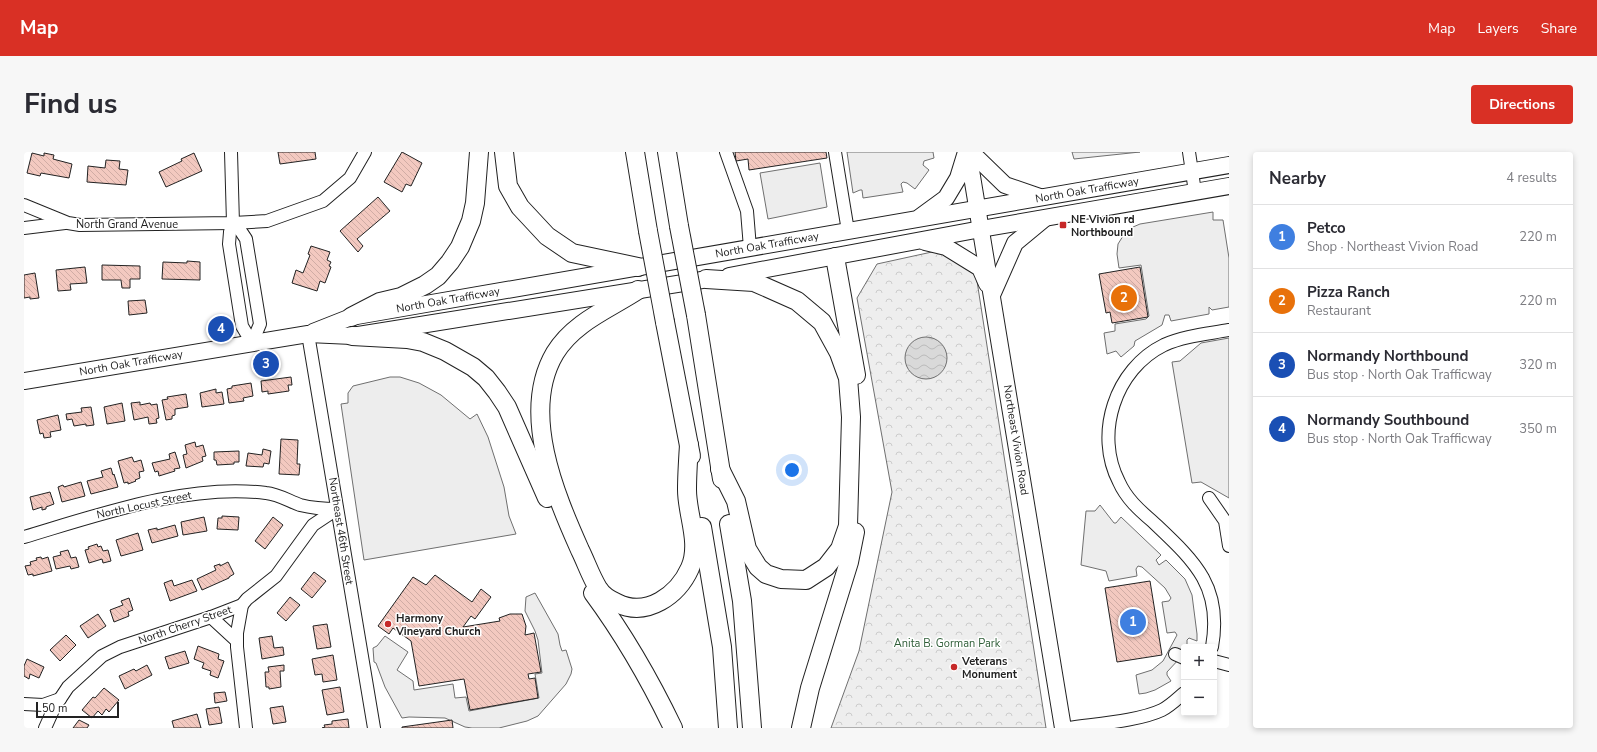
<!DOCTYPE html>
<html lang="en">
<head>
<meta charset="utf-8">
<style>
	body { margin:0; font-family:"Nunito Sans",sans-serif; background:#f7f7f7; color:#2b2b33 }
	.controls { position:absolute; right:12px; bottom:12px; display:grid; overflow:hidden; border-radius:4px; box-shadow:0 2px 6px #0003 }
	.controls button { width:36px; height:36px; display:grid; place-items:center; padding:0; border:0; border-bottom:1px solid #e1e1e2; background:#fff; color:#2b2b33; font:20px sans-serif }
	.scale { position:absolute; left:12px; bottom:10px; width:83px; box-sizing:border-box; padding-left:4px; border:2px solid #222; border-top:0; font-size:11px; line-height:14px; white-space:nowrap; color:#222; -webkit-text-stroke:3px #fff; paint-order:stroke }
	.you { position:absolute; left:768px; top:318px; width:14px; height:14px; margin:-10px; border:3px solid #fff; border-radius:50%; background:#1a73e8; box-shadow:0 0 0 6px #1a73e833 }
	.badge { display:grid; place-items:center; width:26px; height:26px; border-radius:50%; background:#d93025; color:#fff; font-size:13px; font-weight:700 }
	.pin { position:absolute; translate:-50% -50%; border:2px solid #fff; box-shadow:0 1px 4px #0006 }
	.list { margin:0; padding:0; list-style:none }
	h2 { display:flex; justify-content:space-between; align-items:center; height:52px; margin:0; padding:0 16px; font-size:17px }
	h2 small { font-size:13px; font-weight:400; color:#7c7c81 }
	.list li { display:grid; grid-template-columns:26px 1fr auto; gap:12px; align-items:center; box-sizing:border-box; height:64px; padding:0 16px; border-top:1px solid #e1e1e2 }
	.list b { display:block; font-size:15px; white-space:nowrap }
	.list p { margin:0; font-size:13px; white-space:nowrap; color:#7c7c81 }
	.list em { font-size:13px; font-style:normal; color:#7c7c81 }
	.map { position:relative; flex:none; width:1205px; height:576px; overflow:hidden; border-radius:4px }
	header { display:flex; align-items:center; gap:24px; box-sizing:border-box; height:56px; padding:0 20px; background:#d93025; color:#fff }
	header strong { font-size:19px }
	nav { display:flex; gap:22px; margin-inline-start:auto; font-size:14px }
	.intro { display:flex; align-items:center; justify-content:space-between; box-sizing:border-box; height:96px; padding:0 24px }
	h1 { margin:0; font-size:28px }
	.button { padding:10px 18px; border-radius:4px; background:#d93025; color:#fff; font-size:14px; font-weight:700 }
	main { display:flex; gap:24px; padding:0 24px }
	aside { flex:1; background:#fff; border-radius:4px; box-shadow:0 2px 6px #0003 }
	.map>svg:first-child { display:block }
	.park { fill:url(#park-crowns); stroke:#6f6f6f }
	.parking { fill:#ededed; stroke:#6f6f6f }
	.water { fill:url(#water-waves); stroke:#6f6f6f }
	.building { fill:url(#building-back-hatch); stroke:#222 }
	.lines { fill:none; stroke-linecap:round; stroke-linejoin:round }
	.minor-casing { stroke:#222; stroke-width:14 }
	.major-casing { stroke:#222; stroke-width:18 }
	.highway-casing { stroke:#222; stroke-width:20 }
	.minor { stroke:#fff; stroke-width:12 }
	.major { stroke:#fff; stroke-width:16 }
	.highway { stroke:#fff; stroke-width:18 }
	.highway-bridge-casing { stroke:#222; stroke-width:20; stroke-linecap:butt }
	.highway-bridge { stroke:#fff; stroke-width:18 }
	.poi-dot { fill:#c62828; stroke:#fff; stroke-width:1.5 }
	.labels { text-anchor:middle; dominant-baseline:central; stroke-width:3; stroke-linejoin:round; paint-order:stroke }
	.street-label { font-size:11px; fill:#222; stroke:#fff }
	.poi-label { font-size:11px; font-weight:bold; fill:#222; stroke:#fff; text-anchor:start }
	.park-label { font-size:11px; fill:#2f5e38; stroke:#fff }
</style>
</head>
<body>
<header>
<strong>Map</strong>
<nav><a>Map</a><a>Layers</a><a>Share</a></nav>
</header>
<div class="intro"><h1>Find us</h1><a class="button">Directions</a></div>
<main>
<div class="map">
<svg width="1205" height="576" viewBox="0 0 1205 576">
	<defs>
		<pattern id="park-crowns" width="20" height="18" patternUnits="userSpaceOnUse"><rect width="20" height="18" fill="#eee"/><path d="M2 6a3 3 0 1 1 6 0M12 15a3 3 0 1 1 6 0" fill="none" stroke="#ccc"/></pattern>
		<pattern id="water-waves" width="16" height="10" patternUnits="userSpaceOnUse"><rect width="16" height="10" fill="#d9d9d9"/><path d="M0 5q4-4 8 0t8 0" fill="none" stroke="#bababa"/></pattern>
		<pattern id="building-back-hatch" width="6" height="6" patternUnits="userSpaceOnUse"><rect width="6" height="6" fill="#f3c9c0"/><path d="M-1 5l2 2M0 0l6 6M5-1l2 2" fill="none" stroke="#d0aca5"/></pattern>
	</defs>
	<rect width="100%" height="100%" fill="#fff"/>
	<path class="park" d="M917 98 951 116 1022 576H807L835 499 868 340 833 146 853 112Z"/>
	<g class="parking">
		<path d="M823 0H909L910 6 900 9 899 13 905 18 891 37 883 31 879 30 877 32 879 40 839 46 838 38H836L829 41Z"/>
		<path d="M1048 0H1116L1050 7Z"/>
		<path d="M796 11 803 55 744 67 736 21Z"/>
		<path d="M1189 60V68H1199L1205 106V155L1188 158 1185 155V162L1147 169 1145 163H1141L1138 173 1111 189 1110 194 1097 205 1092 199 1083 202 1080 181 1091 179V172L1122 167 1125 164 1117 113 1095 116 1093 102 1094 92 1099 84 1109 75 1116 72Z"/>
		<path d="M1205 186V346L1177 330 1168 331 1148 210 1156 209 1177 191Z"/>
		<path d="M366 225H376L395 231 417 243 446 267 453 262 464 285 480 335 485 364 492 382 340 408 317 252 324 251V241L329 234Z"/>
		<path d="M1076 353 1090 371H1092L1097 365 1137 403 1132 408 1135 413 1142 408 1161 427 1168 443 1173 482V489L1165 486 1163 488V495H1160V500L1156 506 1143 520V523L1147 529 1131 538 1122 541 1115 542 1112 523 1128 518 1139 509 1153 483 1151 480 1143 481 1138 450 1145 449 1147 446 1141 436 1118 415 1114 414 1112 417 1113 424 1085 429 1082 419 1057 413 1062 359H1071Z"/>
		<path d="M511 441 534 482 536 493 538 499 542 498 548 517 547 522 542 532 514 564 503 569 475 576H448L441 575 421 566 385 565 378 566 361 535 352 511 350 510 349 496 353 494 361 484 384 500 373 518 389 529 390 538 429 532 431 546 442 545 445 559 515 546 511 522 518 521 514 488 511 479 501 459 502 445Z"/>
	</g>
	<circle class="water" cx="902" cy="206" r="21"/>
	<g class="building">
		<path d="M254 0H291L292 7 256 12Z"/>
		<path d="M378 0 398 11 387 34 382 32 378 40 360 30Z"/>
		<path d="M711 0H802L803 6 725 18 724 7 712 9Z"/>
		<path d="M8 1 20 4V1L30 3 29 7 48 12 45 26 17 21 16 24 3 21Z"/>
		<path d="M170 1 178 19 142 35 135 20 158 9 157 7Z"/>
		<path d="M82 8 96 9 95 17 104 18 102 33 63 30 64 14 81 16Z"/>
		<path d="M354 45 366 59 333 87 339 94 334 100 316 79Z"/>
		<path d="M287 94 306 100 303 108 307 110 305 114 307 115 301 131 296 129 293 139 268 131 272 118 279 121 286 103 284 102Z"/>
		<path d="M163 109 176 110V128L138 127 139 110 163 111Z"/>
		<path d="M78 113 116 114V127H106V136H98L97 128H78Z"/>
		<path d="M61 115 63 131 46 132 47 138 34 139 32 118Z"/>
		<path d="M1116 115 1124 165 1088 171 1086 160 1082 161 1075 122Z"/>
		<path d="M11 121 15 146 6 147V145L0 146V123Z"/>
		<path d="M121 148 123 161 105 163 104 149Z"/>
		<path d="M267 225 268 233H264L265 239 244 242V239L238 240 237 229Z"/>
		<path d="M227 231 229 244 219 246 220 249 205 251 203 237 208 236V234Z"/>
		<path d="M192 237V241L198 240 200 252 178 255 176 241Z"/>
		<path d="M162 242 164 255 151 257V263L148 264V267L142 268 138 248 144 247 143 245Z"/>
		<path d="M116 250V253L126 251 127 253 133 252 135 266 132 267 133 271 125 272 124 265 110 268 107 251Z"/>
		<path d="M98 251 101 269 83 272 80 255Z"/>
		<path d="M67 255 70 273 62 274V272L50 274 48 267 43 268 42 262 58 260 57 256Z"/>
		<path d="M34 263 37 278 26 280 27 285 20 286 19 281 16 282 13 268Z"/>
		<path d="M257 287 274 288 273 312H276L275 323 255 322Z"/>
		<path d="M171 290 172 295 179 293 182 304 178 305 179 309 162 316 159 303 163 302 161 293Z"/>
		<path d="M239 297 247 299 245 312 240 311 239 315 222 314 224 301 238 303Z"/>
		<path d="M215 299V310H210V312L193 313 192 308H190V300Z"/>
		<path d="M151 300 156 316 150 317 151 319 135 324 134 319 131 320 128 311 146 307 145 302Z"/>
		<path d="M108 305 110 310 117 308 120 319 115 320 116 326 111 328 112 329 104 332V330L100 331 94 309Z"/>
		<path d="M87 316 89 323 90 322 94 335 67 342 63 329 79 325 77 319Z"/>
		<path d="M57 330 61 344 38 350 34 335 39 333 40 335Z"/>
		<path d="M26 340 30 352 22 355V357L18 358V355L9 358 6 345Z"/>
		<path d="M198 364 215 365 214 378 193 377 194 366H198Z"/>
		<path d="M180 365 183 379 159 383 157 370Z"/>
		<path d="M249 365 259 373 241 397 231 389Z"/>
		<path d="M151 373 154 384 128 391 124 378 133 376V378Z"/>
		<path d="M114 381 119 398 97 404 92 388Z"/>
		<path d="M73 392 74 395 77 394 79 399 84 398 87 409 79 411 78 407 65 411 61 398 65 397 64 395Z"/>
		<path d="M44 398 47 406 52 405 55 415 47 417 46 414 32 417 29 405 37 403 36 400Z"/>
		<path d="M17 405 18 407 24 405 28 419 9 424V422L4 423 1 414 7 413 6 410 13 408 12 406Z"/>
		<path d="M204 410 210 422 205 425V426L178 438 173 427 192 418 190 414 196 412V414Z"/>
		<path d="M290 420 302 429 288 446 277 437Z"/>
		<path d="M411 423 448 450 457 437 467 445 451 467 447 464 439 475 476 469 475 466 486 462H498L502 474 501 483 510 481 517 520 504 522 505 527 511 526 514 546 446 558 440 527 395 534 387 489 369 476 365 482 354 474 389 425 402 433Z"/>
		<path d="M148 428 150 434 168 428 173 439 146 449 140 431Z"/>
		<path d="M1126 429 1138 503 1093 510 1081 436Z"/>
		<path d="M266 445 276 453 262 469 253 461Z"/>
		<path d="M105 446 109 458 104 460 105 464 90 470 86 458 99 453 97 449Z"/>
		<path d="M74 462 82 474 64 486 56 474Z"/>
		<path d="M303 472 307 495 293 497 289 474Z"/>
		<path d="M42 483 52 493 36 509 26 498Z"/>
		<path d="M248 484 250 496 259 495 260 503 238 507 235 486Z"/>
		<path d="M174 494 195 502 194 507 200 509 194 526 186 523 187 519 178 516 180 511 170 507Z"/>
		<path d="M161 499 165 511 145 517 141 505Z"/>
		<path d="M309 503 313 528 299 530 298 522 291 523 288 507Z"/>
		<path d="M3 507 20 515 15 526 6 522 5 527 0 524V514Z"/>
		<path d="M123 513 128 523 101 537 95 524 110 517 112 519Z"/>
		<path d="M260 513V519H256L257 535 245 537V535H242L241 520H245L244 515Z"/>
		<path d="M316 535 320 560 303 563 298 538Z"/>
		<path d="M80 536 95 548 85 560 82 557 78 563 74 559 68 566 58 558 69 545 71 546Z"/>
		<path d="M201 540 203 549 191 551 190 541Z"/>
		<path d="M259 554 262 570 249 572 246 556Z"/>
		<path d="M195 555 198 571 185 573 182 557Z"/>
		<path d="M173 562 177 576H150L148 569Z"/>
		<path d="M324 567 325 576H298L301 575 300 573 308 572V569Z"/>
		<path d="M55 568 65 573 63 576H49Z"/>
		<path d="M428 568 429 576H378V575Z"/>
	</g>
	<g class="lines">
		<g class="minor-casing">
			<g id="minor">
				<path d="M207 0 209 71 206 80 205 92 218 174 228 191"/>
				<path d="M702 0 723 59 726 96"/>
				<path d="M811 0 824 79"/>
				<path d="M1165 0 1171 40"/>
				<path d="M0 53 44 71 56 73 209 71 243 69 299 49 326 26 341 0"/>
				<path d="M209 71 216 78 222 87 236 172 228 191"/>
				<path d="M0 76 41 71"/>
				<path d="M284 182 350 576"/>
				<path d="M1185 346 1201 369 1205 394"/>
				<path d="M0 385C74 363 164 331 242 341 254 342 265 349 276 353 288 356 301 357 313 357"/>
				<path d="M218 453 213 481V495L222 576"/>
				<path d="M187 465 213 489"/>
				<path d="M1188 495C1199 433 1169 408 1128 369 1115 358 1102 346 1095 330 1070 282 1091 217 1140 193 1160 184 1183 182 1205 178"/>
				<path d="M1151 502 1160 506"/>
				<path d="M1190 509 1205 513"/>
				<path d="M0 552 19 553 36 547"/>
				<path d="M21 576 30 556 44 535 78 504 96 495 187 465 218 453 223 447 252 424 289 373 313 357"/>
				<path d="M1045 576C1071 572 1115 569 1138 558 1146 554 1153 547 1160 541"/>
			</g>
		</g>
		<g class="major-casing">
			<g id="major">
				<path d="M944 0 1039 576"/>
				<path d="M947 0 981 33 1016 45"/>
				<path d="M896 65 922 46 934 26 942 0"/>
				<path d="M901 90 922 95 956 116 963 132"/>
				<path d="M705 124 957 77 1205 34"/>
				<path d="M968 143 991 91 1020 67"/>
				<path d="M289 180 327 165 1205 13"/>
				<path d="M0 229 284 182 328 184 678 128"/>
			</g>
		</g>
		<g class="highway-casing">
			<g id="highway">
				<path d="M480 0 484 34 496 55 523 84 548 101 614 115"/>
				<path d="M611 0 624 79"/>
				<path d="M643 0 655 74"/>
				<path d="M811 105 832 223"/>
				<path d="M682 127 730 130 773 149 798 170 815 201 824 226 827 265 824 374 816 397 802 415 782 428 757 427 742 422 734 415 723 397 712 349 696 317"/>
				<path d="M614 138C585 157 550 170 531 201 496 260 531 342 556 398 562 410 567 425 574 436 578 443 586 448 593 451 623 466 654 443 666 416 677 391 663 363 663 338 663 323 664 308 665 293"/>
				<path d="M672 163 698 327"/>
				<path d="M327 165 356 150 377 145 401 133 414 124 426 110 436 95 447 69 451 51 455 0"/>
				<path d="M641 170 667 304"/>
				<path d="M328 184 383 187 399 190 421 199 449 215 462 226 473 240 483 255 523 346"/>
				<path d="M705 372 718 449 728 576"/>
				<path d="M678 375 698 495 704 576"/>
				<path d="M569 441C600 483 626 528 649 576"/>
				<path d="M777 576 786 536 825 410 831 380"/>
			</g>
		</g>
		<use href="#minor" class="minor"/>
		<use href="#major" class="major"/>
		<use href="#highway" class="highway"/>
		<g class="highway-bridge-casing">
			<g id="highway-bridge">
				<path d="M655 74 672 163"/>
				<path d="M624 79 641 170"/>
			</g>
		</g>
		<use href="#highway-bridge" class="highway-bridge"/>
	</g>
	<g class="poi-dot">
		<rect x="1035" y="69" width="8" height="8" rx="2"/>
		<circle cx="364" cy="472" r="4"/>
		<circle cx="930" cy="515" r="4"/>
	</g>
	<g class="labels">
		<g class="street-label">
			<text transform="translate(1063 38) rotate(-10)">North Oak Trafficway</text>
			<text x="103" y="72">North Grand Avenue</text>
			<text transform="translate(743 93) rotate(-10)">North Oak Trafficway</text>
			<text transform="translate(424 148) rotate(-10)">North Oak Trafficway</text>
			<text transform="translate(107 211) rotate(-10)">North Oak Trafficway</text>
			<text transform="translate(992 288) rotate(81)">Northeast Vivion Road</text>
			<text transform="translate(120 353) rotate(-12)">North Locust Street</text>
			<text transform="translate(317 379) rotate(81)">Northeast 46th Street</text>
			<text transform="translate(161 473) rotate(-19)">North Cherry Street</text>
		</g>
		<g class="poi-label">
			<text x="1047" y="67">NE Vivion rd<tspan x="1047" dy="13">Northbound</tspan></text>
			<text x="372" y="466">Harmony<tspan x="372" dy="13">Vineyard Church</tspan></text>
			<text x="938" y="509">Veterans<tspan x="938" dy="13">Monument</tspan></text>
		</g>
		<g class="park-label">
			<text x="923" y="491">Anita B. Gorman Park</text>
		</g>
	</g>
</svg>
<div class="controls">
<button>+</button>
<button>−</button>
</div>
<div class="scale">50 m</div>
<div class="you"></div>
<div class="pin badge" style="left:1109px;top:470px;background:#3f7fe0">1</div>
<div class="pin badge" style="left:1100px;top:146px;background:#e8710a">2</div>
<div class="pin badge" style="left:242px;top:212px;background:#1a4fb4">3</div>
<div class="pin badge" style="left:197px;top:177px;background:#1a4fb4">4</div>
</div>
<aside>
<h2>Nearby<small>4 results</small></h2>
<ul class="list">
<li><span class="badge" style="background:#3f7fe0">1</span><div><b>Petco</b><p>Shop · Northeast Vivion Road</p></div><em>220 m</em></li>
<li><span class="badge" style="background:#e8710a">2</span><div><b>Pizza Ranch</b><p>Restaurant</p></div><em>220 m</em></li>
<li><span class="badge" style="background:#1a4fb4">3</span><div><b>Normandy Northbound</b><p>Bus stop · North Oak Trafficway</p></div><em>320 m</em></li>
<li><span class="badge" style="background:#1a4fb4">4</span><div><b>Normandy Southbound</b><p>Bus stop · North Oak Trafficway</p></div><em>350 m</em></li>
</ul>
</aside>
</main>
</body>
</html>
